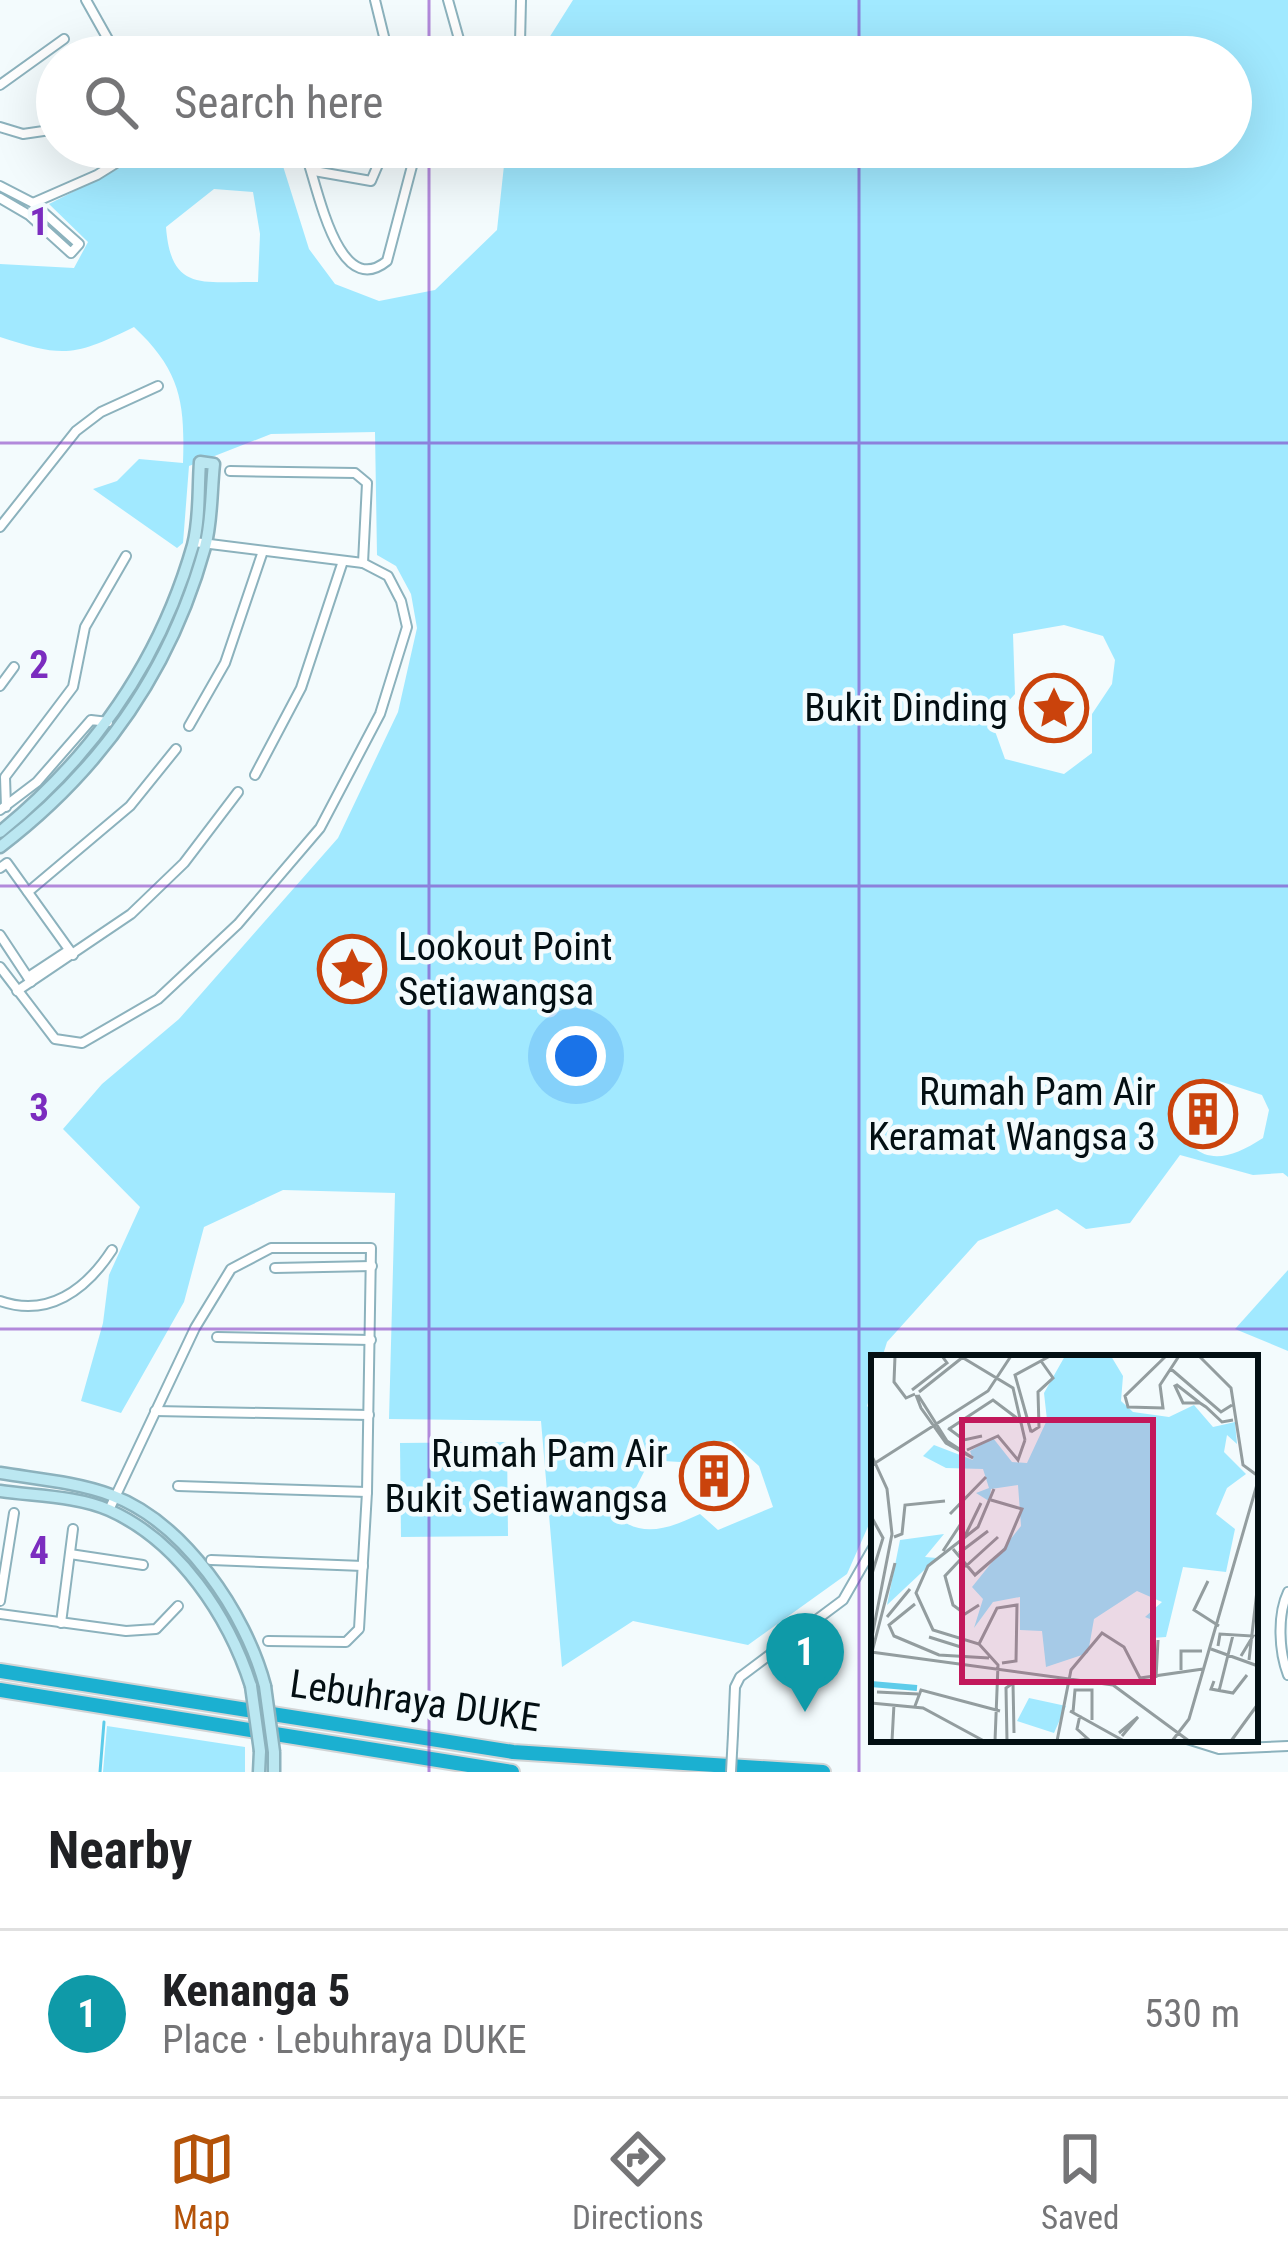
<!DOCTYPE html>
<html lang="en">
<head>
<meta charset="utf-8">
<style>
	body { margin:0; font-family:"Roboto Condensed",sans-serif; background:#f2f2f2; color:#202124 }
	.you { position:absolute; left:576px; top:1056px; width:42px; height:42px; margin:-30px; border:9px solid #fff; border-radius:50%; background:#1a73e8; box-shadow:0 0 0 18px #1a73e833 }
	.badge { display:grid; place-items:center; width:78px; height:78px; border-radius:50%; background:#b45309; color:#fff; font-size:39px; font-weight:700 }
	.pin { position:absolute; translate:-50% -99px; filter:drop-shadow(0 3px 6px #0008) }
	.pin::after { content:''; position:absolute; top:63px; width:42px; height:36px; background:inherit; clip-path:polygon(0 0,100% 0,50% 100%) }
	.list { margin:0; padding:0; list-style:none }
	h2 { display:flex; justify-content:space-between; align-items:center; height:156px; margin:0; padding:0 48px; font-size:51px }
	h2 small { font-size:39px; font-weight:400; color:#757577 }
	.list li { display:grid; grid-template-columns:78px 1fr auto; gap:36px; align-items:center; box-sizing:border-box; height:168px; padding:0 48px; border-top:3px solid #e0e0e0 }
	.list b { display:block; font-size:45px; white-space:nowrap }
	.list p { margin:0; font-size:39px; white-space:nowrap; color:#757577 }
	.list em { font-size:39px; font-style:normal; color:#757577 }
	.icon { flex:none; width:66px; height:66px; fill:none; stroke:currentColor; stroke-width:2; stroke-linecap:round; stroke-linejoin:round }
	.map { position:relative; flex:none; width:1288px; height:1772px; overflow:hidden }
	.search { position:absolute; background:#fff; box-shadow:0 12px 48px #0002; left:36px; right:36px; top:36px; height:132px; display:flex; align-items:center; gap:30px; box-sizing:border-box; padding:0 42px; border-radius:66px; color:#757577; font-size:45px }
	.sheet { height:324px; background:#fff }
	nav { display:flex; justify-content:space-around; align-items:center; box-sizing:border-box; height:168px; border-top:3px solid #e0e0e0; background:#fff; font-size:33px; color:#757577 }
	nav a { display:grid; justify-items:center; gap:6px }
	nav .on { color:#b45309 }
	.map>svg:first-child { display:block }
	.green { fill:#a1e9ff; fill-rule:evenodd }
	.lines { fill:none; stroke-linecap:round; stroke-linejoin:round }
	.stream { stroke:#5dccea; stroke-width:3 }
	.street-casing { stroke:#8cb2bd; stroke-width:12 }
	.secondary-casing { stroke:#8cb2bd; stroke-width:15 }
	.highway-casing { stroke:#d2d4d5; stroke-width:18 }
	.street { stroke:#fff; stroke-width:8 }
	.secondary { stroke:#bbe7f1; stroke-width:10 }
	.highway { stroke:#1bb0d1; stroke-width:14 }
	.street-bridge-casing { stroke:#8cb2bd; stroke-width:12; stroke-linecap:butt }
	.secondary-bridge-casing { stroke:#8cb2bd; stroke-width:15; stroke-linecap:butt }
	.street-bridge { stroke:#fff; stroke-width:8 }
	.secondary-bridge { stroke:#bbe7f1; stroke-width:10 }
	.grid { fill:none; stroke:#7b2cbf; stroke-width:3; stroke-opacity:0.55 }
	.labels { text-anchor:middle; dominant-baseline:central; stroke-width:9; stroke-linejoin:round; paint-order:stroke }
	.poi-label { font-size:39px; fill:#030f13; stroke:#f3fbfd; text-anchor:end }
	.street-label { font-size:39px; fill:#030f13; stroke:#f3fbfd }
	.inset-river { fill:none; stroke:#5dccea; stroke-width:6 }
	.inset-road { fill:none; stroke:#939d9f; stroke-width:3 }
	.view { fill:#c2185b; fill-opacity:0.15; stroke:#c2185b; stroke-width:6 }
	.inset-edge { fill:none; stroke:#030f13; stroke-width:6 }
	.grid-label { font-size:39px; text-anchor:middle; font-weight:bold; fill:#7b2cbf; stroke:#f3fbfd; stroke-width:9; stroke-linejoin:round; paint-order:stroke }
</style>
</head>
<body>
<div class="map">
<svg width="1288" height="1772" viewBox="0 0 1288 1772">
	<rect width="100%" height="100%" fill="#f3fbfd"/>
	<g class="green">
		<path d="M573 0H1288V1177L1283 1173 1253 1175 1180 1155 1130 1223 1086 1229 1057 1209 978 1241 887 1342 882 1358H874V1384L867 1406 874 1413V1513L847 1574 748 1645 633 1621 562 1667 541 1421 389 1419 395 1193 283 1190 204 1227 184 1302 121 1413 81 1401 103 1323 109 1275 140 1207 63 1129 102 1084 179 1019 338 838 398 712 417 628 411 594 396 566 377 555 375 432 271 434 189 466 183 543 177 548 93 489 117 481 139 459 183 463C185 403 181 371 134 327 75 356 64 358 0 337V264L74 268 88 242 49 204 161 147H277L309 249 335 284 379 301 435 290 497 230 506 147H1231V57H537ZM214 189 253 192 260 234 258 282C203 281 171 293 166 227ZM1064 625 1103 636 1115 660 1112 684 1092 714V753L1064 774 1005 759 991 720 1015 694 1013 634ZM1216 1080 1262 1095 1269 1110 1263 1138C1222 1165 1194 1165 1173 1117L1187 1085ZM731 1441 759 1466 773 1507 718 1530 700 1514C676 1525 650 1537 626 1523V1507L647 1466 663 1461 680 1462 706 1443Z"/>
		<path d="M1288 1270V1351L1235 1329Z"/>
		<path d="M507 1442 508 1536 401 1537 400 1443Z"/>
		<path d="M107 1726 245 1747V1772H103Z"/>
	</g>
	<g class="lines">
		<path class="stream" d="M100 1772 104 1722"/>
		<g class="street-casing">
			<g id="street">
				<path d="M86 0 118 57"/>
				<path d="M375 0 389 57"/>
				<path d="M448 0 464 57"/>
				<path d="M511 57 520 43 521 0"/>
				<path d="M0 85 64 39"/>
				<path d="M0 127 23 134 57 129"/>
				<path d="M303 147C316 175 335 303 387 261L417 147"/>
				<path d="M314 171 371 181 380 160 379 147"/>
				<path d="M0 186 33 203 79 244 71 253 29 215 0 198"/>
				<path d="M33 203 97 175 142 147"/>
				<path d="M230 471 355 473 367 483 363 563"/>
				<path d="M0 527 76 431 101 412 158 386"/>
				<path d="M0 686 14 667"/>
				<path d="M189 726 225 663 263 551"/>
				<path d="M255 775 301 688 343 561"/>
				<path d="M6 807 5 777 73 687 85 627 126 556"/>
				<path d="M0 810 37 782 91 720 108 722"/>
				<path d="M0 868 7 863 73 955"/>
				<path d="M28 892 130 806 176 749"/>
				<path d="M0 935 31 982"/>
				<path d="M0 967 55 1039 82 1043 158 999 238 924 320 828 380 714 407 627 401 601 388 576 363 563 194 542"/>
				<path d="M28 977 69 950"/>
				<path d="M17 991 131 914 184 863 238 792"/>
				<path d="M275 1268 372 1266"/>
				<path d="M0 1301C48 1318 86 1290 112 1250"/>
				<path d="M217 1337 371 1340"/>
				<path d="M155 1411 369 1415"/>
				<path d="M178 1486 367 1492"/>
				<path d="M109 1510 195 1328 231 1269 271 1248H371L367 1492 359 1629 346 1642 268 1641"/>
				<path d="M70 1554 143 1565"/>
				<path d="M211 1560 363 1566"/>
				<path d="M1288 1592C1277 1615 1279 1652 1288 1675"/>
				<path d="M0 1601 14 1513"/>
				<path d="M0 1614 126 1631 156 1629 178 1606"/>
				<path d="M61 1623 73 1529"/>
				<path d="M733 1734 735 1687 740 1677 843 1600 874 1546"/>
				<path d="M1187 1739 1219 1749 1288 1746"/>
			</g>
		</g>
		<g class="secondary-casing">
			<g id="secondary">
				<path d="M0 832C93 756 160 661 193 545 200 519 198 488 200 462L214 464C211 491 212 522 205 547 171 670 101 770 0 847"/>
				<path d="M0 1473C36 1479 76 1482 111 1495 184 1522 246 1613 265 1686"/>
				<path d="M0 1491C35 1496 77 1496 109 1510 179 1541 229 1617 251 1686"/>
				<path d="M259 1772 260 1751"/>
				<path d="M274 1772V1752"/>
			</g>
		</g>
		<g class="highway-casing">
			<g id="highway">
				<path d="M0 1671 513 1752 823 1772"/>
				<path d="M0 1690 512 1772"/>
			</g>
		</g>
		<use href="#street" class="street"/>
		<use href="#secondary" class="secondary"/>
		<use href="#highway" class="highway"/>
		<g class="street-bridge-casing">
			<path id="street-bridge" d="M731 1772 733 1734"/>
		</g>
		<g class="secondary-bridge-casing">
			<g id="secondary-bridge">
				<path d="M251 1686 260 1751"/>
				<path d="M265 1686 274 1752"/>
			</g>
		</g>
		<use href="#street-bridge" class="street-bridge"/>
		<use href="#secondary-bridge" class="secondary-bridge"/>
	</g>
	<path class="grid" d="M429 0V57M859 0V57M429 147V1772M859 147V1772M0 443H1288M0 886H1288M0 1329H1288"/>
	<defs>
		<g id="sight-ring" transform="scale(3.45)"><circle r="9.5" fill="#f3fbfd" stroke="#ca430c" stroke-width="1.5"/><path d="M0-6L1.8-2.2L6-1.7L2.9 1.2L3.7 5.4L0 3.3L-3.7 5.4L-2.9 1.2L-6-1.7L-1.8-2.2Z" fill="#ca430c"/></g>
		<g id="building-ring" transform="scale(3.45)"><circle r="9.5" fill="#f3fbfd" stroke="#ca430c" stroke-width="1.5"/><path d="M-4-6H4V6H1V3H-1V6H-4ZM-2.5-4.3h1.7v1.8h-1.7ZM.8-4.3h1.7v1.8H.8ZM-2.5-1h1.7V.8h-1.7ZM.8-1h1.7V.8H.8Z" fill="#ca430c"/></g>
	</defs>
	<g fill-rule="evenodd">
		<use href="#sight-ring" x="1054" y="708"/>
		<use href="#sight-ring" x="352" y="969"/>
		<use href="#building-ring" x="1203" y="1114"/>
		<use href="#building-ring" x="714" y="1476"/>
	</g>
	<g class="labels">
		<g class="poi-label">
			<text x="1008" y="708">Bukit Dinding</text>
			<text x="398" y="947" text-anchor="start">Lookout Point<tspan x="398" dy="45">Setiawangsa</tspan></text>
			<text x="1156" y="1092">Rumah Pam Air<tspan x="1156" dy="45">Keramat Wangsa 3</tspan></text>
			<text x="668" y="1454">Rumah Pam Air<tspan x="668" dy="45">Bukit Setiawangsa</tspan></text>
		</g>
		<g class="street-label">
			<text transform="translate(415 1701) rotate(8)">Lebuhraya DUKE</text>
		</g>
	</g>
	<g transform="translate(871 1355)">
		<rect width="387" height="387" fill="#f3fbfd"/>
		<path d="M194 1H240L252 21 250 46 262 57 298 62 323 50 342 72 364 67 366 89 356 80 353 97 375 119 356 133 345 159 364 174 355 217 312 212 295 282 281 283 284 266 274 262 291 247 266 236 223 264 217 298 175 312 171 276 149 275V242L122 247 103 273 112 244 101 232 150 171 147 130 120 134 118 146 105 138 118 133 112 114 75 113 52 101 63 90 102 105 99 96 122 83 141 107 156 108 176 65 173 38ZM73 179 54 202 66 203 16 250 29 185ZM158 343 195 351 183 378 146 366Z" fill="#a1e9ff"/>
		<path class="inset-river" d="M0 329 46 333"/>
		<path class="inset-road" d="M24 1 23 27 35 43 44 39M89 1 142 33 154 85M295 1 254 41 257 52 292 53 289 30 308 1M328 1 360 33 372 110 387 121M300 14 350 57 361 50M41 35 76 8 71 1M48 37 92 2M45 40 50 53 75 88 102 103 76 86 47 40M329 48H312L304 31 306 30 329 48 335 52 351 67 362 65M77 73 93 85 111 81M78 74 122 45 147 64M160 77 144 20 179 1M160 77 168 72 167 37 182 23 170 6M96 95 127 81 147 105 154 85M0 99 16 134 21 179 0 287M1 110 117 36 140 1M123 134 107 172 57 211 45 238 62 275 108 289 127 310 124 386M79 159 115 122M0 161 12 183 0 222M23 182 31 179 34 150 74 146M92 185 110 148M82 194 104 220 134 194 151 154 120 145M72 196 93 164M88 198 117 176M89 205 74 221 82 250 94 259 108 250M94 212 127 182M337 226 323 255 348 271M44 249 18 270 23 281 68 300 118 303M16 262 39 234M58 282 93 293M108 289 126 253 146 250 145 306 131 308M347 291 349 279 382 281 370 301M340 294 387 311M0 297 242 330 318 386M0 301 24 208M378 305 387 227M310 315V296H331M285 323 287 285M343 326 340 334 362 338 376 320M348 336 362 280M6 337 47 339M0 348 52 353 113 386M44 351 50 335 129 356M199 356 253 386M202 357 204 335H221V365M248 378 267 362 251 381M21 386 23 349M136 386 135 333 142 328 143 378M186 386 200 315 231 278 253 292 269 323 332 314M205 386 217 384 206 374 209 360M301 386 318 364 387 126M360 386 387 349"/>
		<path class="view" d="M91 65H282V327H91Z"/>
		<rect width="387" height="387" class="inset-edge"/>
	</g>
	<g class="grid-label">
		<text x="39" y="235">1</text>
		<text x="39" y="678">2</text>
		<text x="39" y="1121">3</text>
		<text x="39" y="1564">4</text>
	</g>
</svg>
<div class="you"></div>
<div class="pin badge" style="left:805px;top:1712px;background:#0f9aa8">1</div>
<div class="search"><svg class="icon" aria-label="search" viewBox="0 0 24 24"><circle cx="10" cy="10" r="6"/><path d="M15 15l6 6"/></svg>Search here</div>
</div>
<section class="sheet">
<h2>Nearby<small></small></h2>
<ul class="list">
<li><span class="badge" style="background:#0f9aa8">1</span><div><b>Kenanga 5</b><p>Place · Lebuhraya DUKE</p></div><em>530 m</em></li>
</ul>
</section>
<nav>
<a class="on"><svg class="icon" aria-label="map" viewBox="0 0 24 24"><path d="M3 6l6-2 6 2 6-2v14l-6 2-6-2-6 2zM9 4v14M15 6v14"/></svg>Map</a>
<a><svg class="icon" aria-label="directions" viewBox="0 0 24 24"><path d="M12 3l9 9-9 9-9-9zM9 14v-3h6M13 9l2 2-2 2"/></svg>Directions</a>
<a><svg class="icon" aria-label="saved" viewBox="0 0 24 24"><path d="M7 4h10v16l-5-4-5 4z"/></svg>Saved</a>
</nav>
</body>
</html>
